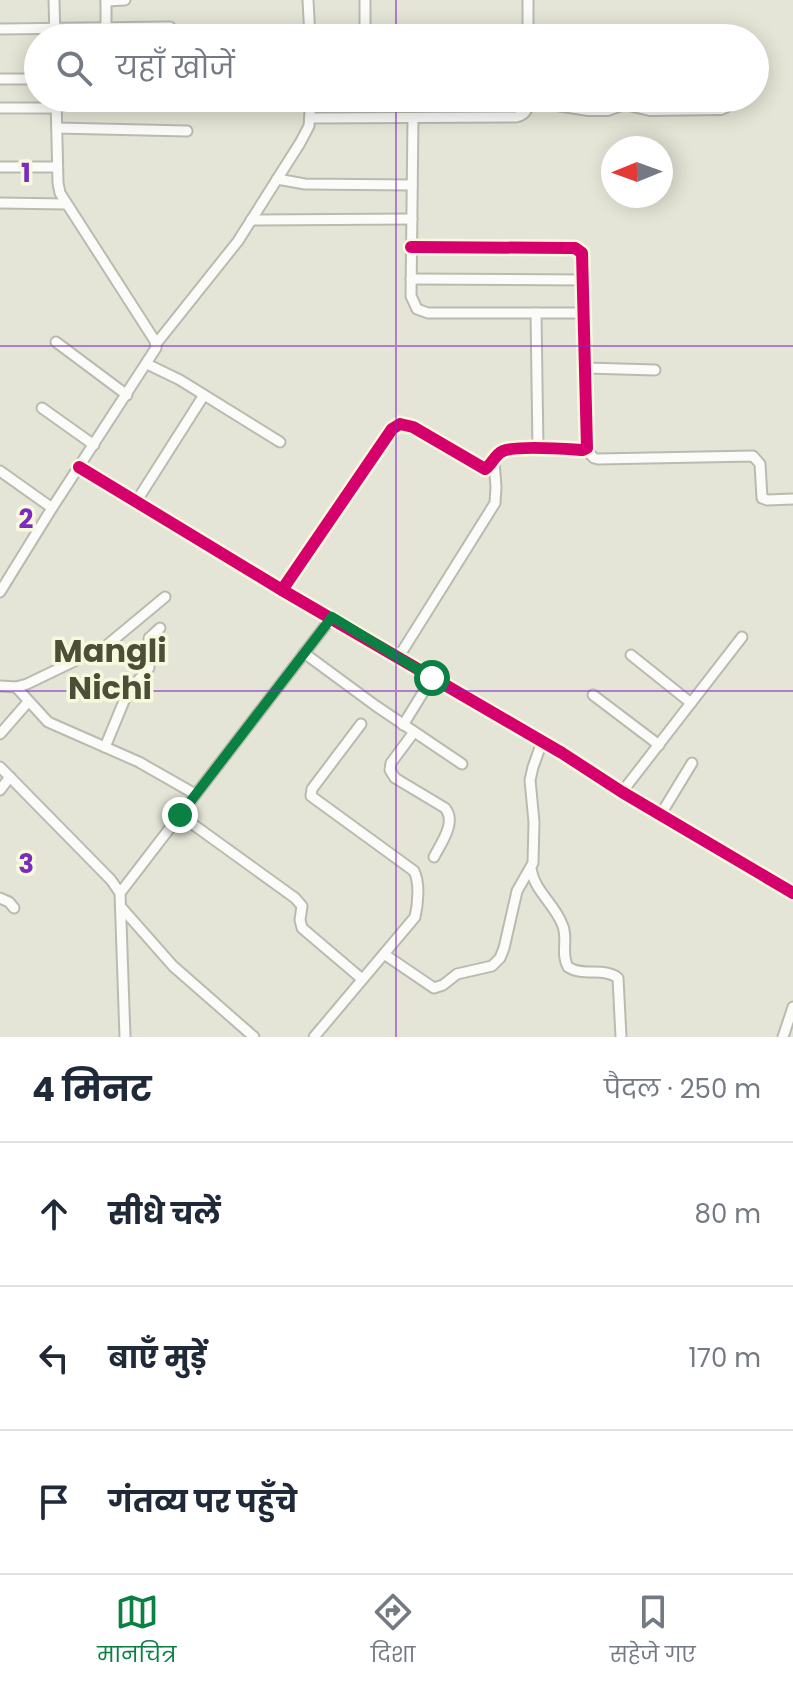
<!DOCTYPE html>
<html lang="hi">
<head>
<meta charset="utf-8">
<style>
	body { margin:0; font-family:Poppins,"Noto Sans Devanagari",sans-serif; background:#f2f2f3; color:#1f2937 }
	.compass { position:absolute; left:601px; top:136px; width:72px; height:72px; border-radius:50%; background:#fff; box-shadow:0 4px 20px #0003; rotate:269deg }
	.stop { position:absolute; width:24px; height:24px; margin:-18px; border:6px solid #0b8043; border-radius:50%; background:#fff }
	.stop.end { background:#0b8043; border-color:#fff; box-shadow:0 2px 8px #0008 }
	.list { margin:0; padding:0; list-style:none }
	h2 { display:flex; justify-content:space-between; align-items:center; height:104px; margin:0; padding:0 32px; font-size:34px }
	h2 small { font-size:26px; font-weight:400; color:#747a83 }
	.list li { display:grid; grid-template-columns:52px 1fr auto; gap:24px; align-items:center; box-sizing:border-box; height:144px; padding:0 32px; border-top:2px solid #e0e1e3 }
	.list b { display:block; font-size:30px; white-space:nowrap }
	.list em { font-size:26px; font-style:normal; color:#747a83 }
	.icon { flex:none; width:44px; height:44px; fill:none; stroke:currentColor; stroke-width:2; stroke-linecap:round; stroke-linejoin:round }
	.map { position:relative; flex:none; width:793px; height:1037px; overflow:hidden }
	.search { position:absolute; background:#fff; box-shadow:0 4px 20px #0003; left:24px; right:24px; top:24px; height:88px; display:flex; align-items:center; gap:20px; box-sizing:border-box; padding:0 28px; border-radius:44px; color:#747a83; font-size:30px }
	.sheet { height:536px; background:#fff }
	nav { display:flex; justify-content:space-around; align-items:center; box-sizing:border-box; height:112px; border-top:2px solid #e0e1e3; background:#fff; font-size:22px; color:#747a83 }
	nav a { display:grid; justify-items:center; gap:4px }
	nav .on { color:#0b8043 }
	.map>svg:first-child { display:block }
	.lines { fill:none; stroke-linecap:round; stroke-linejoin:round }
	.lane-casing { stroke:#babbaf; stroke-width:8 }
	.street-casing { stroke:#babbaf; stroke-width:13 }
	.lane { stroke:#fbfbf9; stroke-width:4 }
	.street { stroke:#fbfbf9; stroke-width:9 }
	.cycleway-casing { stroke:#f7f9dd; stroke-width:17 }
	.cycleway { stroke:#d6006c; stroke-width:12 }
	.route { stroke:#0b8043; stroke-width:10 }
	.grid { fill:none; stroke:#7b2cbf; stroke-width:2; stroke-opacity:0.55 }
	.labels { text-anchor:middle; dominant-baseline:central; stroke-width:7; stroke-linejoin:round; paint-order:stroke }
	.quarter-label { font-size:32px; font-weight:bold; fill:#4d4e37; stroke:#f7f9dd }
	.grid-label { font-size:26px; text-anchor:middle; font-weight:bold; fill:#7b2cbf; stroke:#f7f9dd; stroke-width:7; stroke-linejoin:round; paint-order:stroke }
</style>
</head>
<body>
<div class="map">
<svg width="793" height="1037" viewBox="0 0 793 1037">
	<rect width="100%" height="100%" fill="#e4e5d6"/>
	<g class="lines">
		<g class="lane-casing">
			<g id="lane">
				<path d="M755 79V78"/>
				<path d="M531 104 588 113H608L625 107 650 113 722 112 728 109 731 98"/>
			</g>
		</g>
		<g class="street-casing">
			<g id="street">
				<path d="M54 0 55 38"/>
				<path d="M106 0V27"/>
				<path d="M308 0 310 38"/>
				<path d="M365 0V38"/>
				<path d="M528 0V38"/>
				<path d="M106 1 125 0"/>
				<path d="M0 29 170 27"/>
				<path d="M0 79H38"/>
				<path d="M0 108H56"/>
				<path d="M310 118 516 117C526 115 529 107 529 98"/>
				<path d="M413 118 411 296 417 309 428 313H585"/>
				<path d="M57 128 187 131"/>
				<path d="M0 167H57"/>
				<path d="M277 179 305 184 412 185"/>
				<path d="M0 203 66 204"/>
				<path d="M251 220 412 219"/>
				<path d="M411 279 584 280"/>
				<path d="M536 313 538 449"/>
				<path d="M56 342 127 395"/>
				<path d="M156 344 238 241 300 143 309 126 311 98"/>
				<path d="M147 364 180 380 280 442"/>
				<path d="M586 368 655 370"/>
				<path d="M42 408 94 445"/>
				<path d="M586 450 594 458 598 459 753 456 760 464 762 498 767 500 793 499"/>
				<path d="M79 467 282 590 562 753 622 792 793 893"/>
				<path d="M0 471 52 508"/>
				<path d="M136 502 204 395"/>
				<path d="M282 590 392 429 400 424 413 427 485 469C492 465 494 455 503 451 517 445 567 449 583 450L587 448 582 253 575 248H569L411 247"/>
				<path d="M0 592 52 508 156 348 155 341 60 193 58 183 56 98"/>
				<path d="M304 653 376 706 462 764"/>
				<path d="M631 655 691 703"/>
				<path d="M398 658 495 503 496 487 494 461"/>
				<path d="M0 686 16 687 27 684 106 646 165 597"/>
				<path d="M16 687 48 722 139 762 195 794"/>
				<path d="M593 695 659 745"/>
				<path d="M403 725 432 678"/>
				<path d="M414 732 391 763 390 770 395 778 445 808C457 822 441 843 434 857"/>
				<path d="M0 734 28 702"/>
				<path d="M105 747 124 701 137 682 149 668V638L160 628"/>
				<path d="M0 767 111 880 120 893 125 1037"/>
				<path d="M0 790 10 777"/>
				<path d="M622 792 742 637"/>
				<path d="M661 814 692 763"/>
				<path d="M180 815 295 898 302 906 300 920 302 928 362 979"/>
				<path d="M531 869C535 892 554 903 562 924 569 938 560 953 568 967 583 977 604 967 618 978L621 1037"/>
				<path d="M120 893 332 617"/>
				<path d="M0 898 9 902 14 908"/>
				<path d="M121 907 173 966 254 1037"/>
				<path d="M384 954 434 988 443 985 457 974 492 966 500 958 504 948 517 891 533 863 534 822 530 780 533 767 542 742"/>
				<path d="M314 1037 415 917C418 904 420 883 414 871L311 796 312 789 361 724"/>
				<path d="M783 1037 793 1007"/>
			</g>
		</g>
		<use href="#lane" class="lane"/>
		<use href="#street" class="street"/>
		<g class="cycleway-casing">
			<g id="cycleway">
				<path d="M79 467 282 590 562 753 622 792 793 893"/>
				<path d="M282 590 392 429 400 424 413 427 485 469C492 465 494 455 503 451 517 445 567 449 583 450L587 448 582 253 575 248H569L411 247"/>
			</g>
		</g>
		<use href="#cycleway" class="cycleway"/>
	</g>
	<g class="lines">
		<path class="route" d="M180 815 332 617 432 678"/>
	</g>
	<path class="grid" d="M396 0V38M396 98V1037M0 346H793M0 691H793"/>
	<g class="labels">
		<g class="quarter-label">
			<text x="110" y="650">Mangli<tspan x="110" dy="37">Nichi</tspan></text>
		</g>
	</g>
	<g class="grid-label">
		<text x="26" y="182">1</text>
		<text x="26" y="528">2</text>
		<text x="26" y="873">3</text>
	</g>
</svg>
<svg class="compass" viewBox="-18 -18 36 36"><path d="M0-13l5 13h-10z" fill="#e53935"/><path d="M0 13l5-13h-10z" fill="#747a83"/></svg>
<div class="stop" style="left:432px;top:678px"></div>
<div class="stop end" style="left:180px;top:815px"></div>
<div class="search"><svg class="icon" aria-label="search" viewBox="0 0 24 24"><circle cx="10" cy="10" r="6"/><path d="M15 15l6 6"/></svg>यहाँ खोजें</div>
</div>
<section class="sheet">
<h2>4 मिनट<small>पैदल · 250 m</small></h2>
<ul class="list">
<li><svg class="icon" aria-label="ahead" viewBox="0 0 24 24"><path d="M12 20V5M6 11l6-6 6 6"/></svg><div><b>सीधे चलें</b></div><em>80 m</em></li>
<li><svg class="icon" aria-label="left" viewBox="0 0 24 24"><path d="M17 20v-9H6M10 6l-5 5 5 5"/></svg><div><b>बाएँ मुड़ें</b></div><em>170 m</em></li>
<li><svg class="icon" aria-label="arrive" viewBox="0 0 24 24"><path d="M6 21V4h12l-3 4 3 4H6"/></svg><div><b>गंतव्य पर पहुँचे</b></div></li>
</ul>
</section>
<nav>
<a class="on"><svg class="icon" aria-label="map" viewBox="0 0 24 24"><path d="M3 6l6-2 6 2 6-2v14l-6 2-6-2-6 2zM9 4v14M15 6v14"/></svg>मानचित्र</a>
<a><svg class="icon" aria-label="directions" viewBox="0 0 24 24"><path d="M12 3l9 9-9 9-9-9zM9 14v-3h6M13 9l2 2-2 2"/></svg>दिशा</a>
<a><svg class="icon" aria-label="saved" viewBox="0 0 24 24"><path d="M7 4h10v16l-5-4-5 4z"/></svg>सहेजे गए</a>
</nav>
</body>
</html>
